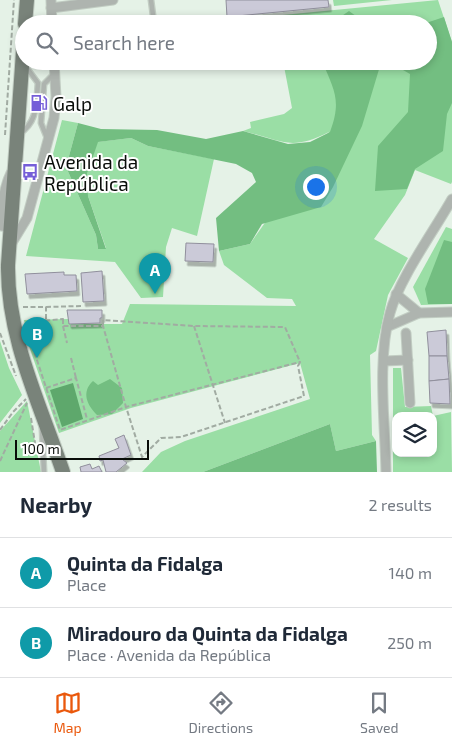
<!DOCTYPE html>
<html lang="en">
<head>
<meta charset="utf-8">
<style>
	body { margin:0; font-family:"Exo 2",sans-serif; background:#f2f2f3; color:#1f2937 }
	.controls { position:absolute; right:15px; bottom:15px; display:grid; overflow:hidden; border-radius:10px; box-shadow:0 2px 8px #0003 }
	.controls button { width:45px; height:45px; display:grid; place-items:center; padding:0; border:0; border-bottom:1px solid #e0e1e3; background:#fff; color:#1f2937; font:25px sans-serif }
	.scale { position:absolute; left:15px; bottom:12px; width:134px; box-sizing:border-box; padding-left:5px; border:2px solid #090d09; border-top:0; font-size:14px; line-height:18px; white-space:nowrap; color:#090d09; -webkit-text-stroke:4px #fff; paint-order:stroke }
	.you { position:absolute; left:315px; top:186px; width:18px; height:18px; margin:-12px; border:4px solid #fff; border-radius:50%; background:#1a73e8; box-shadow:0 0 0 8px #1a73e833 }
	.badge { display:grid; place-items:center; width:32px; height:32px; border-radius:50%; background:#ea580c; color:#fff; font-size:16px; font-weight:700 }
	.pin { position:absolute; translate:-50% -41px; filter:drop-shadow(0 1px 2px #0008) }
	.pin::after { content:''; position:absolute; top:26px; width:18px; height:15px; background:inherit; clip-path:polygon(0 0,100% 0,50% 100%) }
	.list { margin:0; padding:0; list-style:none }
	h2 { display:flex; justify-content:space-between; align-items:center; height:65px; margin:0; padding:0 20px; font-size:21px }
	h2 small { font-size:16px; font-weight:400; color:#747a83 }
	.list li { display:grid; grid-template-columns:32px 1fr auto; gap:15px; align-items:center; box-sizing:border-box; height:70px; padding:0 20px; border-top:1px solid #e0e1e3 }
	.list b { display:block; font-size:19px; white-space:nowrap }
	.list p { margin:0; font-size:16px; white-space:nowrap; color:#747a83 }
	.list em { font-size:16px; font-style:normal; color:#747a83 }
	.icon { flex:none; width:28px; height:28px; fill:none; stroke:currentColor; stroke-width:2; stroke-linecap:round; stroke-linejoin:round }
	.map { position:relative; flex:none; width:452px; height:472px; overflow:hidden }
	.search { position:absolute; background:#fff; box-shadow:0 2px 8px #0003; left:15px; right:15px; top:15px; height:55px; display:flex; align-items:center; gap:12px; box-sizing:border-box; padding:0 18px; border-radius:28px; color:#747a83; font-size:19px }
	.sheet { height:205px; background:#fff }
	nav { display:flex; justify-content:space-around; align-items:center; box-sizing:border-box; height:70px; border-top:1px solid #e0e1e3; background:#fff; font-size:14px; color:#747a83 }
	nav a { display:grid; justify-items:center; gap:2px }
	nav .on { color:#ea580c }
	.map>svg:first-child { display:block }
	.green { fill:#9adea5 }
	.forest { fill:#73be81 }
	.water { fill:#5ea86c }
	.building { fill:#cbcad8; stroke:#908f9c; filter:url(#shadow) }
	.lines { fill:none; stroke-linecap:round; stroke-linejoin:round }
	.service-casing { stroke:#c2cdc3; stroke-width:7 }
	.minor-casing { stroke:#c2cdc3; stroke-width:11 }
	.primary-casing { stroke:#c2cdc3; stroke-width:16 }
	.path { stroke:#a1aba2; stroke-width:2; stroke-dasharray:5 2.5; stroke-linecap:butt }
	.service { stroke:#aeb4af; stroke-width:4.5 }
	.minor { stroke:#aeb4af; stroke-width:9 }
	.primary { stroke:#79837a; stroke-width:14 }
	.labels { text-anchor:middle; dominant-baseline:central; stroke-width:4; stroke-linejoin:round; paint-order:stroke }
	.poi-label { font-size:19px; fill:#090d09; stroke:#fff; text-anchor:start }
</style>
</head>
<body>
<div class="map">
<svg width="452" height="472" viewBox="0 0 452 472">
	<defs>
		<filter id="shadow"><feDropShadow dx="2.5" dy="4.5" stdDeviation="0" flood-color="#0004"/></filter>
	</defs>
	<rect width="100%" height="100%" fill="#e5f2e7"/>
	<g class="green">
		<path d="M333 0H392L334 6Z"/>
		<path d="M438 0 452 42V182L451 184 415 170 405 195 374 239 408 258 388 295 376 351 370 355 372 435 376 441 336 451 330 424 203 472H142L161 452 185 441 310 399 300 363 131 408 59 433 29 346 24 320 69 319V324H122L130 304 296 306 292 299 267 298 224 265 219 251 250 244 329 132C290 152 281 140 243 131L251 128 250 122 284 114 292 108 283 61H428V24H220V21Z"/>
		<path d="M62 120 78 123 66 167 96 235 98 249 106 248 88 196 87 174 97 142 131 138 148 146 214 159 197 236 172 228 166 247 163 297 141 298 115 262 26 256Z"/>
		<path d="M446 227 452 229V304L421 305 413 287Z"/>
		<path d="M0 341 9 368 22 395 0 423Z"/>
		<path d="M393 368H401L405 407 431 406 433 416H396V453H433V416L451 412 452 472H393Z"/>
		<path d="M27 401 41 472H0V431Z"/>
	</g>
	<g class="forest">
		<path d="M349 11 367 24H330Z"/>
		<path d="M444 17 452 42V103L447 114 443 151 415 169 407 189 375 191 378 146 408 112 410 74 389 62 380 66 362 126 333 187 321 207 262 224 250 244 219 251 216 218 256 182 252 173 236 164 148 146 131 138 98 142 87 174 88 196 106 249H98L96 235 66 167 78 123 101 129 157 130 206 139 243 131 288 144 310 142 330 132C342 100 334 90 322 61H428V24H423Z"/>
		<path d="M444 240 452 242V304H428L425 289Z"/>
		<path d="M110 379 122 388 123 403 112 414 97 415C87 405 81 392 93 381L98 385Z"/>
		<path d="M330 424 336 451 376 441 377 472H203Z"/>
	</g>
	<path class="water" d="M73 383 83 419 62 427 50 390Z"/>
	<g class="building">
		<path d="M226 0H328L329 7 227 17Z"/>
		<path d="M186 243 214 244 213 262 185 261Z"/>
		<path d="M102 271 104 301 83 302 81 273Z"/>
		<path d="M64 272V275H76L77 291 27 294 25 274Z"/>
		<path d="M67 310H102V318H100V323L69 324Z"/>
		<path d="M446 330 447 356H429L427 332Z"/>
		<path d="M429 356H447L449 379 429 381Z"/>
		<path d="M449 379 450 404 430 403 429 381Z"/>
		<path d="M124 435 131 455 122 459 127 463 116 472H106L103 460 100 461 99 456 119 448 115 439Z"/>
		<path d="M90 464 92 469 99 466 102 472H81L80 467Z"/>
	</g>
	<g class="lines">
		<g class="service-casing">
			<g id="service">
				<path d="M151 0 154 23"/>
				<path d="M19 134C38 122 36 104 38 83L26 67"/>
				<path d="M47 138 41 123 44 84 54 74"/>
				<path d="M42 428 44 472"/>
			</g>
		</g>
		<g class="minor-casing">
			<g id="minor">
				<path d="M51 0 52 24"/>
				<path d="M51 8 113 0"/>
				<path d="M11 173C4 187 0 212 2 226L14 228"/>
				<path d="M10 246 27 218 54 118 56 97 54 61"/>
				<path d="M396 294 419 313"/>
				<path d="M387 327 419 313 452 312"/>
				<path d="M406 333 410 403"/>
				<path d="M384 361 408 360"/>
				<path d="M386 472C385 423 377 359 390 313 399 279 434 231 452 199"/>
			</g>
		</g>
		<g class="primary-casing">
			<g id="primary">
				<path d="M25 24 27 0"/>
				<path d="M24 38 8 265C7 338 40 404 63 472"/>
			</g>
		</g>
		<g class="path">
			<path d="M5 135 14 0"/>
			<path d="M23 307H46V321"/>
			<path d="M46 307 81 306"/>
			<path d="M63 319V326H103L126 407 60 430 33 348 29 322Z"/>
			<path d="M103 325V320L194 326 285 327 300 362"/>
			<path d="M63 326 67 343"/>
			<path d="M194 326 225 423"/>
			<path d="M0 333 16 376"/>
			<path d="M71 358 76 378"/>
			<path d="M300 362 298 366 304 396 181 437 161 438 142 457 126 407Z"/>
			<path d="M46 388 76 378 87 419"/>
			<path d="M31 418 35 443"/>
			<path d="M0 430 13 412 26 399"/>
			<path d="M0 461 27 403"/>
		</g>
		<use href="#service" class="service"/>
		<use href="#minor" class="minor"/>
		<use href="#primary" class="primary"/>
	</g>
	<defs>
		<g id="fuel-bare" transform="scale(1.35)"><path d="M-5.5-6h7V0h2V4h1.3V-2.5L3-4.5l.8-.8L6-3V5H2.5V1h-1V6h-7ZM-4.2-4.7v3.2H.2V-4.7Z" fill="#755ed8" stroke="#fff" stroke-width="2.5" paint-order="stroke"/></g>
		<g id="bus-bare" transform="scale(1.35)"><path d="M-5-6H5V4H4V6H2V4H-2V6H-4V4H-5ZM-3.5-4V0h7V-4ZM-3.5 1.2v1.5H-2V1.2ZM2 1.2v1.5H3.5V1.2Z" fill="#755ed8" stroke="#fff" stroke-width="2.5" paint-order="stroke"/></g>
	</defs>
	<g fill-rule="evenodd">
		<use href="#fuel-bare" x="39" y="103"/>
		<use href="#bus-bare" x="30" y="172"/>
	</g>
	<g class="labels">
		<g class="poi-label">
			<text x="53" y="103">Galp</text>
			<text x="44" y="161">Avenida da<tspan x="44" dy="22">República</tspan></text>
		</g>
	</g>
</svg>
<div class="controls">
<button><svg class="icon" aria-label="layers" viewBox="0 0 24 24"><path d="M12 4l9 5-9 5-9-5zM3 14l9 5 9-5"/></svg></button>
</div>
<div class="scale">100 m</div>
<div class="you"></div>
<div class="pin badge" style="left:155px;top:294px;background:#0f9aa8">A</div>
<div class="pin badge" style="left:37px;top:358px;background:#0f9aa8">B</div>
<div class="search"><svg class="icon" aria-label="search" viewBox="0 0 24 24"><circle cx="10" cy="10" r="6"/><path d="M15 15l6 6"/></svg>Search here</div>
</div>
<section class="sheet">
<h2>Nearby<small>2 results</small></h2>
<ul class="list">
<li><span class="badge" style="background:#0f9aa8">A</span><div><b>Quinta da Fidalga</b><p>Place</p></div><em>140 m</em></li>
<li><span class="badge" style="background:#0f9aa8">B</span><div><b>Miradouro da Quinta da Fidalga</b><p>Place · Avenida da República</p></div><em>250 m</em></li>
</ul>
</section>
<nav>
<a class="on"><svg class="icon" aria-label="map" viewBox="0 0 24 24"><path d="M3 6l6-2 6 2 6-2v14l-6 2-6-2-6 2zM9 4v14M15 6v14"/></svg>Map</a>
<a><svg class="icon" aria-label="directions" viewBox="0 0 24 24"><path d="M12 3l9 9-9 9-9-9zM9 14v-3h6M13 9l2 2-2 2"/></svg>Directions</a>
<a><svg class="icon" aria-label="saved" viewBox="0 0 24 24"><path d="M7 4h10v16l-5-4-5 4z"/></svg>Saved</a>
</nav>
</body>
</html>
